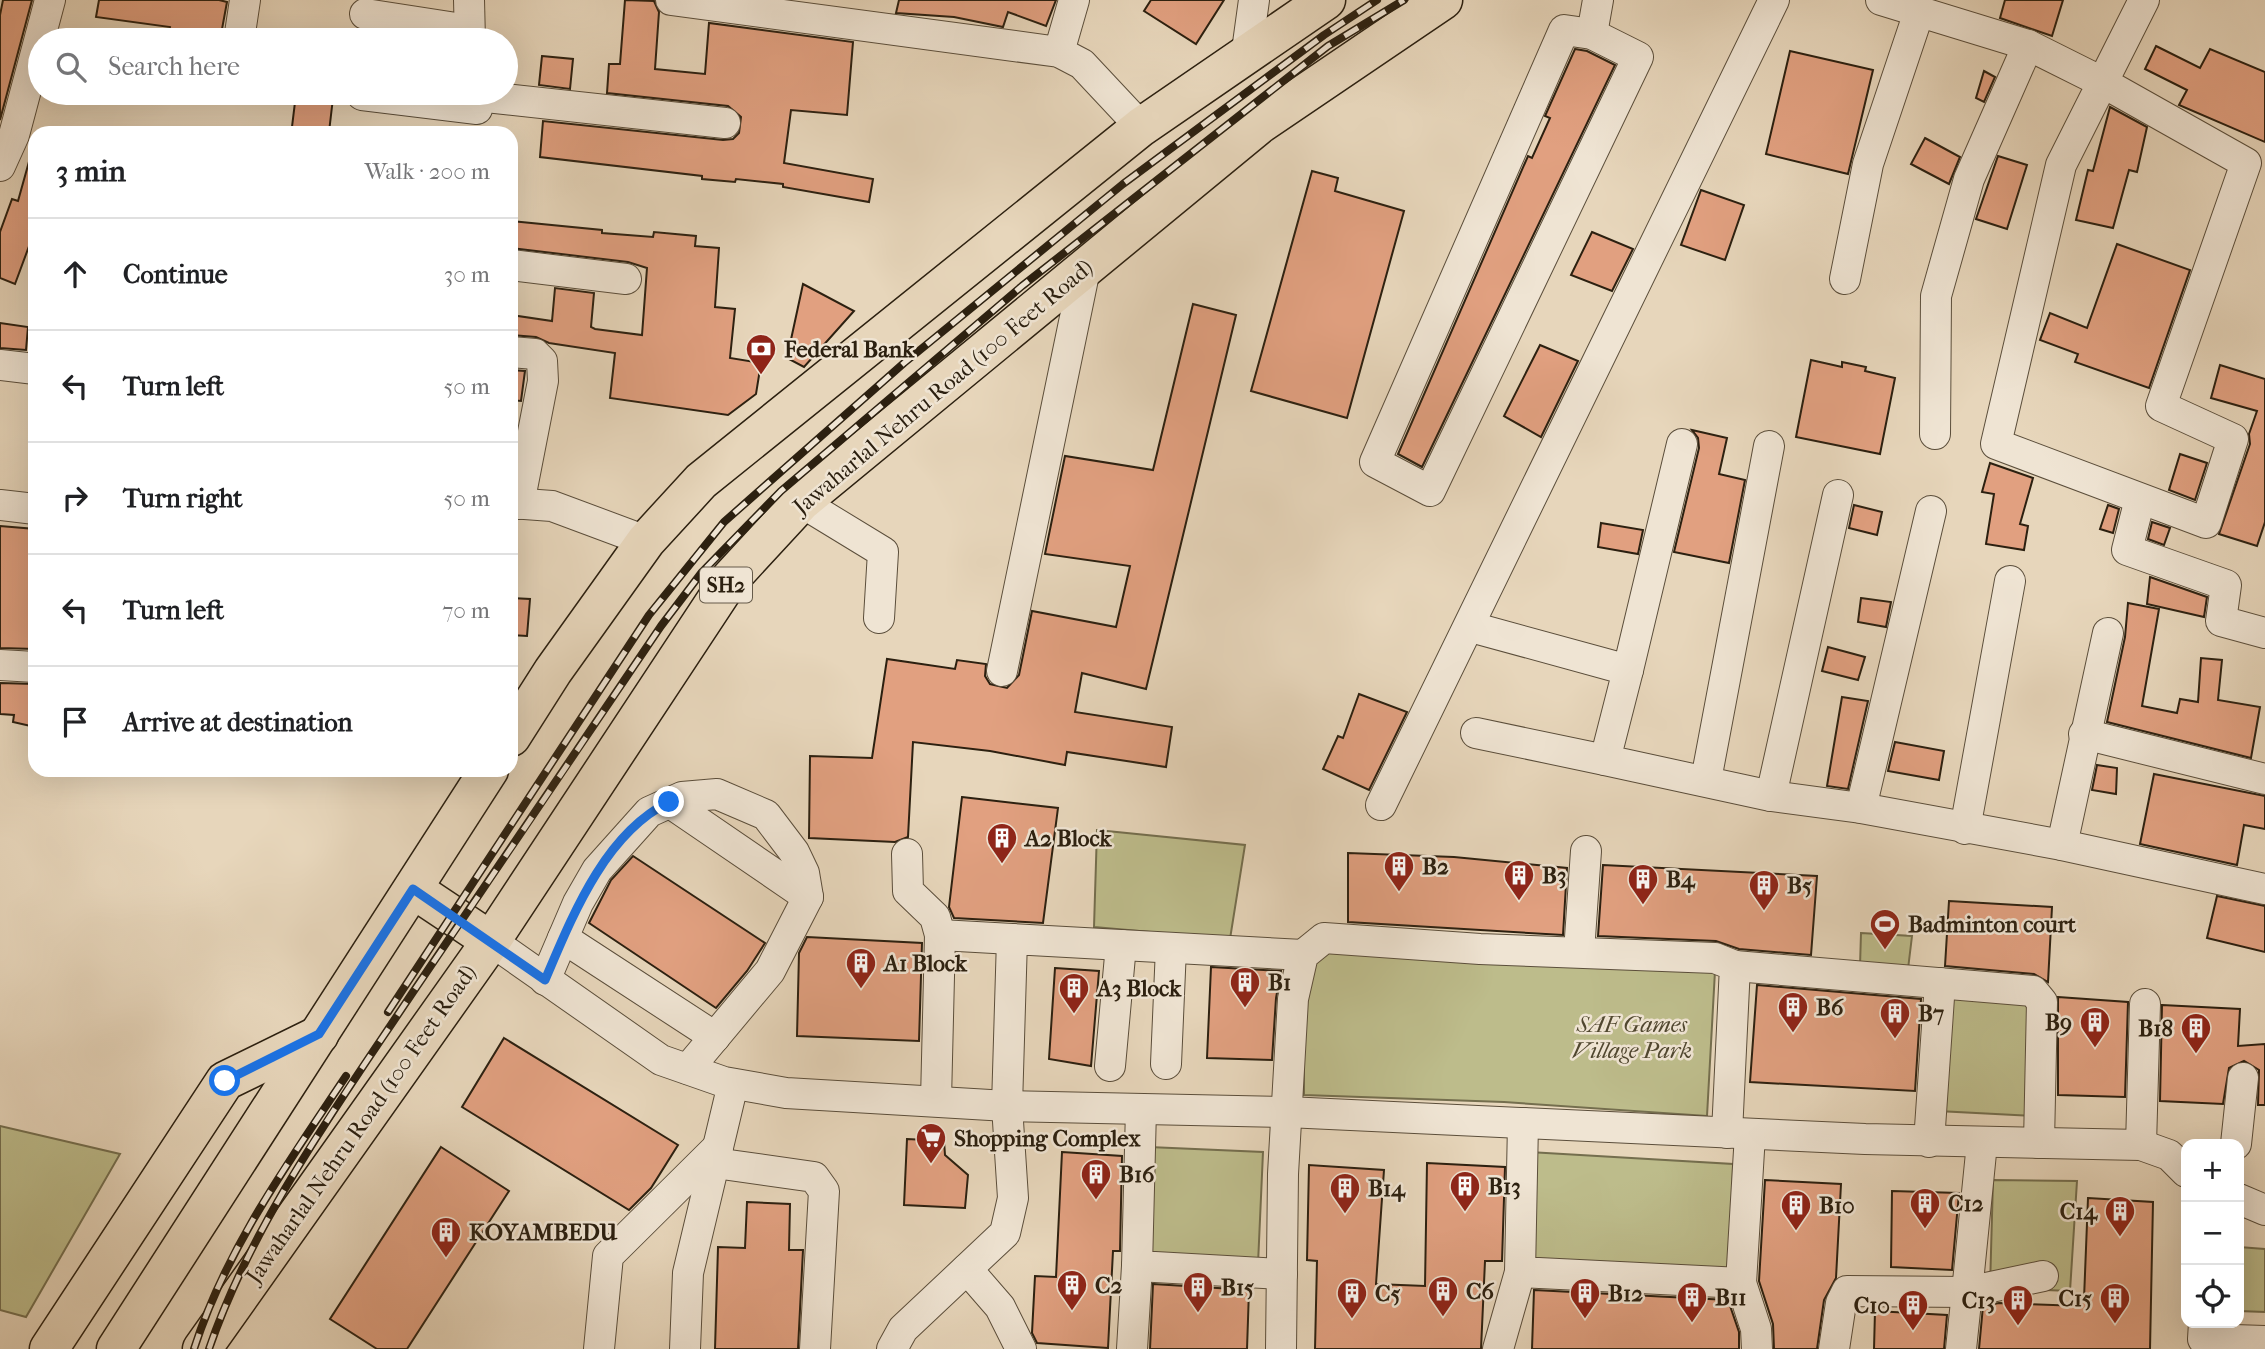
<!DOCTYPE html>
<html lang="en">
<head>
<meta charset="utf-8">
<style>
	body { margin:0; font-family:"IM FELL French Canon",serif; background:#f6f6f6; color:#202124 }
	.controls { position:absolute; right:21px; bottom:21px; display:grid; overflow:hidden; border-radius:14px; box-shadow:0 7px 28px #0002 }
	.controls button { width:63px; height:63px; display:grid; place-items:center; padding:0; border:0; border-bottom:2px solid #e0e0e0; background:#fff; color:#202124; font:35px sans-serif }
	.stop { position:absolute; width:21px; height:21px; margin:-16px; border:5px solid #1a73e8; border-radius:50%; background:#fff }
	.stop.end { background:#1a73e8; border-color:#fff; box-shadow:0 2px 7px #0008 }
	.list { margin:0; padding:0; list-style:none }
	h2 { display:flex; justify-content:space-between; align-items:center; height:91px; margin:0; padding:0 28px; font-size:30px }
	h2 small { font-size:23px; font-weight:400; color:#757577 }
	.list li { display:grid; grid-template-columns:46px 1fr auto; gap:21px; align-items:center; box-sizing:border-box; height:112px; padding:0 28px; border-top:2px solid #e0e0e0 }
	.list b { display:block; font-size:26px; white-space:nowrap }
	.list em { font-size:23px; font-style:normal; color:#757577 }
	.icon { flex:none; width:38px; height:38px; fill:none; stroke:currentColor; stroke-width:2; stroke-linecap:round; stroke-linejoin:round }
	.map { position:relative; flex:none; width:2265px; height:1349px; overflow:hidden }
	.search { position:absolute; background:#fff; box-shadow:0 7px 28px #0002; left:28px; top:28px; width:490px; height:77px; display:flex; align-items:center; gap:18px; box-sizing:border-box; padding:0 24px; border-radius:38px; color:#757577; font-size:26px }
	.panel { position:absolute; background:#fff; box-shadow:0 7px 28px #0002; left:28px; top:126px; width:490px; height:651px; border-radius:21px }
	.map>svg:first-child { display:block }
	.green { fill:#bdbc8b; stroke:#746e4e; stroke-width:2 }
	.building { fill:#e1a080; stroke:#2c2010; stroke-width:2 }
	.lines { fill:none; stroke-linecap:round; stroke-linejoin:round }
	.minor-casing { stroke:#5b4e3b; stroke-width:32 }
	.major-casing { stroke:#2c2010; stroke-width:41 }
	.minor { stroke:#efe4d3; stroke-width:30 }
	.major { stroke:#e7d6bb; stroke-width:38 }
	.rail-casing { stroke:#2c2010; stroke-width:8 }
	.rail { stroke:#efe4d3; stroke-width:5; stroke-dasharray:16; stroke-linecap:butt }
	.route { stroke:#1a73e8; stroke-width:9 }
	.labels { text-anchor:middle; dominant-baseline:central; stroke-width:5; stroke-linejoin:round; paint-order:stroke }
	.shield { fill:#efe4d3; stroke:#665b4a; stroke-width:2 }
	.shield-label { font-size:21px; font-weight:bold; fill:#2c2010 }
	.poi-label { font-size:23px; font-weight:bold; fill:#2c2010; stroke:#efe4d3; text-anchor:start }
	.street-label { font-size:23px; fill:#2c2010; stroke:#efe4d3 }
	.park-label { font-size:23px; font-style:italic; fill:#50472f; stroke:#efe4d3 }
</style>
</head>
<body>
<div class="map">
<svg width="2265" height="1349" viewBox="0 0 2265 1349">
	<rect width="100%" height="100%" fill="#e7d6bb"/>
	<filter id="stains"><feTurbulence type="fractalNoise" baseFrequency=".00286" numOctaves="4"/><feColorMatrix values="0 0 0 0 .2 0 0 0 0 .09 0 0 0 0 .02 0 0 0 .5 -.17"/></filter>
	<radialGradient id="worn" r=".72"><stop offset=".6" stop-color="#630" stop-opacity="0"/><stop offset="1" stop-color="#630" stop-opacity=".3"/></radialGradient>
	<g class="green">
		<path d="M1097 830 1245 845 1230 939 1094 927Z"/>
		<path d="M1861 933 1912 936 1908 969 1860 966Z"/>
		<path d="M1311 947 1715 971 1707 1116 1504 1102 1304 1095V1016Z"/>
		<path d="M1944 993 2038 995 2035 1116 1938 1111Z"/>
		<path d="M0 1126 120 1154 26 1317 0 1310Z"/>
		<path d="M1149 1147 1263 1152 1258 1264 1145 1258Z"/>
		<path d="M1529 1152 1733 1164 1731 1274 1529 1266Z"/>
		<path d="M1993 1180 2077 1181 2070 1291 1990 1288Z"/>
		<path d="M2239 1247 2265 1249V1312L2239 1311Z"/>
	</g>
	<g class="building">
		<path d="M3 0H32L0 120V15Z"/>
		<path d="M99 0H219L227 2 220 40H168L170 27 96 17Z"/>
		<path d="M625 0 654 1 659 12 655 69 705 74 709 23 853 42 847 115 791 110 784 163 873 179 869 202 783 187V184L736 179 735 182 702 179V176L540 157 543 121 723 140 733 139 739 133 741 117 728 106 607 93 609 64H620Z"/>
		<path d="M899 0H1056L1046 26 1008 12 1003 27 954 17 896 13Z"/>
		<path d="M1151 0H1224L1196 44 1144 11Z"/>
		<path d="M2005 0H2063L2052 36 2000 18Z"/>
		<path d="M2156 46 2200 68 2210 49 2265 72V142L2179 105 2187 90 2145 69Z"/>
		<path d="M1575 49 1587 51 1615 65 1422 467 1398 454 1528 156 1532 158 1550 118 1545 116Z"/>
		<path d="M1790 51 1873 70 1848 174 1766 154Z"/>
		<path d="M542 56 573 59 570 89 539 85Z"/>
		<path d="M1984 71 1995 77 1984 102 1976 98Z"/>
		<path d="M296 94 333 98 329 132 292 127Z"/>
		<path d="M2110 107 2147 127 2137 172 2129 170 2113 228 2076 220 2088 170 2093 171Z"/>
		<path d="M1925 138 1960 157 1949 184 1911 164Z"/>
		<path d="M1998 156 2027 165 2007 229 1976 219Z"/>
		<path d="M30 158H35V230L15 284 0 278V232L12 199 18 201Z"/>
		<path d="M1312 171 1338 178 1335 191 1404 211 1347 418 1251 391Z"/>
		<path d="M1701 190 1744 205 1725 260 1681 245Z"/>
		<path d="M511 221 602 230V233L653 237 654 232 696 236 695 246 719 248 715 307 735 309 730 358 761 363 756 394 728 415 610 398 615 353 549 343 536 337 511 335V315L552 321 555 288 594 293 591 327 595 329 642 335 647 268 628 262 511 248Z"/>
		<path d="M1592 232 1633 249 1612 291 1571 275Z"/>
		<path d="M2117 244 2190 270 2149 388 2075 362 2078 354 2040 340 2050 313 2087 328Z"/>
		<path d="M803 284 854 311 804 367 787 358Z"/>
		<path d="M1193 304 1236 315 1146 689 1082 673 1075 712 1172 727 1166 767 1067 752 1065 765 990 751 913 742 908 837 895 842 809 838 810 756 872 758 887 659 955 669 957 660 986 664 985 676 990 684 1007 688 1019 675 1032 611 1116 627 1130 566 1045 554 1065 456 1153 470Z"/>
		<path d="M0 323 28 327 26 350 0 348Z"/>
		<path d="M1540 345 1578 361 1541 437 1504 416Z"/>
		<path d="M1811 360 1842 367V362L1866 367 1865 371 1895 378 1880 454 1796 437Z"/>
		<path d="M2220 365 2265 379V522L2257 546 2219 534 2250 444 2249 434 2257 411 2211 398Z"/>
		<path d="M511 370 525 371 521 401 511 400Z"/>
		<path d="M1692 430 1727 438 1719 474 1745 480 1729 563 1674 552 1699 448 1698 438Z"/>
		<path d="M2180 454 2207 463 2195 500 2169 490Z"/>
		<path d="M1990 463 2033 478 2020 524 2028 526 2024 550 1986 544 1994 494 1982 492Z"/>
		<path d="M1854 505 1882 512 1877 535 1849 528Z"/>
		<path d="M2108 505 2119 509 2113 533 2100 529Z"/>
		<path d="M2152 522 2170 528 2164 545 2148 539Z"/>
		<path d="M1601 523 1643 530 1638 554 1598 547Z"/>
		<path d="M0 526 35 529V649L0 648Z"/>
		<path d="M2150 577 2207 597 2204 617 2147 604Z"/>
		<path d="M511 598 530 599 527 636 511 635Z"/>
		<path d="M1861 598 1891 602 1886 627 1858 622Z"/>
		<path d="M2128 603 2159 609 2142 706 2177 713 2180 699 2198 702 2201 658 2222 660 2218 700 2260 707 2251 758 2107 722 2125 637Z"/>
		<path d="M1828 647 1865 657 1858 680 1822 671Z"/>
		<path d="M0 683 35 684V727L13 722 14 715 0 714Z"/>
		<path d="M1359 694 1407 712 1369 790 1323 769 1338 736 1343 738Z"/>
		<path d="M1842 697 1868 701 1848 789 1827 786Z"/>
		<path d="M1895 742 1944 751 1939 780 1888 771Z"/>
		<path d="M2097 765 2117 768 2116 794 2092 790Z"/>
		<path d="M2154 774 2265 796V829L2244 825 2237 865 2140 844Z"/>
		<path d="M962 797 1058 808 1043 923 954 918 949 907Z"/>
		<path d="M1348 853 1454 857 1567 868 1563 935 1348 922Z"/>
		<path d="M633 856 765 943 747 971 716 1008 589 923 611 880Z"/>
		<path d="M1603 865 1817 876 1811 955 1739 949 1716 941 1598 936Z"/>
		<path d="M2217 896 2265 906V952L2207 938Z"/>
		<path d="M1949 901 2052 907 2048 982 2034 974 1945 966Z"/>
		<path d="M807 937 922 943 919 1041 797 1036 799 953Z"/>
		<path d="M1211 967 1281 971 1276 998 1272 1060 1207 1058Z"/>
		<path d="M1055 968 1099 971 1091 1066 1049 1059Z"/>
		<path d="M1757 985 1921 999 1915 1091 1750 1082Z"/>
		<path d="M2058 997 2128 1002 2125 1097 2058 1095Z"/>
		<path d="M2162 1005 2240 1009 2238 1046 2265 1044V1105H2258L2259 1070 2244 1061 2229 1068 2223 1104 2160 1101Z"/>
		<path d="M504 1038 678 1145 651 1188 629 1210 462 1107Z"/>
		<path d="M907 1139 944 1141 945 1155 968 1175 965 1208 904 1205Z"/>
		<path d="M441 1147 509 1191 407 1349H377L330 1319Z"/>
		<path d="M1062 1152 1122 1156 1120 1251H1113L1108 1348 1037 1343 1032 1333 1035 1276 1056 1277Z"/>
		<path d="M1427 1163 1505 1167 1502 1261H1485L1481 1349H1315L1317 1261 1307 1260 1309 1165 1384 1170 1376 1284 1425 1286Z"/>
		<path d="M1765 1180 1841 1184 1836 1278 1824 1300 1817 1349H1774L1773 1324 1759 1281Z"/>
		<path d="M1892 1191 1959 1193 1952 1270 1891 1267Z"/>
		<path d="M2088 1198 2153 1202 2150 1349H1979L1983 1306 1999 1303 2080 1306 2081 1299H2084Z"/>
		<path d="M747 1202 790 1204 789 1250H803L798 1349H715L718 1247 745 1248Z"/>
		<path d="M1153 1284 1249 1290 1247 1349H1150Z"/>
		<path d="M1534 1290 1728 1300 1739 1332V1349H1532Z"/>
		<path d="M1875 1311 1947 1315 1944 1349H1874Z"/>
	</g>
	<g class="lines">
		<g class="minor-casing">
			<g id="minor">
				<path d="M469 0 470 40"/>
				<path d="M671 0 1059 52 1082 64 1141 127"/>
				<path d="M1881 0 2028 45 2102 82 2246 163 2161 406 2233 439 2206 523 1996 444 2061 165 2144 0"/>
				<path d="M365 14 469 30"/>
				<path d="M1564 30 1592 34 1638 57 1430 491 1375 462Z"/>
				<path d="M1592 34 1598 0"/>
				<path d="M239 40 245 0"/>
				<path d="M1059 52 1074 0"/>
				<path d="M1246 58 1254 0"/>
				<path d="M362 95 477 109"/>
				<path d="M477 96 725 123"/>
				<path d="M0 166 14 135 50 0"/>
				<path d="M511 265 626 279"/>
				<path d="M1845 279 1868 164 1919 12"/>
				<path d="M511 352 535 354 542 361 543 381 519 504"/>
				<path d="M0 365 35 369"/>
				<path d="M1935 434 1936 296 1969 179 2028 45"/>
				<path d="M2140 499 2127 550 2226 585 2221 621 2265 633"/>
				<path d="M801 502 883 552 879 618"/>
				<path d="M511 503 552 506 646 541"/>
				<path d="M0 505 35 509"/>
				<path d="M1471 627 1628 670 1605 760 1771 796 1861 808 2062 845 2265 889"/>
				<path d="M0 665 35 667"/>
				<path d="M1628 670 1682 444"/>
				<path d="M1002 671 1085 269"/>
				<path d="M1476 733 1605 760"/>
				<path d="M2084 734 2265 779"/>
				<path d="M1706 780 1769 446"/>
				<path d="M1771 796 1838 495"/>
				<path d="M669 802 808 897"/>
				<path d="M1381 805 1774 0"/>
				<path d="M1861 808 1931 511"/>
				<path d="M1965 829 2010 581"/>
				<path d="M2062 845 2108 633"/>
				<path d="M907 854 908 891 935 917 940 935 936 1100"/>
				<path d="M940 935 1012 939"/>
				<path d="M563 938 715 1037"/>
				<path d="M491 941 661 1060 724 1082 786 1093 1007 1106 1287 1112 1865 1139 2141 1145 2169 1155 2186 1172"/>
				<path d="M1579 952 1586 851"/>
				<path d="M1735 966 2033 991 2042 1002 2039 1143"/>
				<path d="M545 980 578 903 597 870 649 812 682 797 717 794 766 815 794 852 804 873 808 897 770 971 688 1069"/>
				<path d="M1166 1064 1171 948"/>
				<path d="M1110 1066 1121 945"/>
				<path d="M1141 1109 1137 1266 1282 1274"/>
				<path d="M1523 1123 1520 1272 1741 1283 1750 1134"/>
				<path d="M1929 1142 1940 983"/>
				<path d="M2236 1144 2243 1078"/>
				<path d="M2141 1145 2145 1004"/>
				<path d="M715 1163 814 1177 824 1191 815 1349"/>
				<path d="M2239 1199 2265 1210"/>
				<path d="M967 1269 1000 1307 1021 1349"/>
				<path d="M1741 1283 1756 1329 1757 1349"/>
				<path d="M2204 1323 2203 1339 2265 1341"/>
				<path d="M599 1349 608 1256 718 1147"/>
				<path d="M685 1349 688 1273 733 1084"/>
				<path d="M892 1349 903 1329 1005 1233 1013 1198 1007 1106 1012 939 1303 955"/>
				<path d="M1132 1349 1137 1266"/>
				<path d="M1281 1349 1283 1174 1293 999 1303 955 1324 938 1480 949 1715 958 1735 966 1727 1133"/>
				<path d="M1498 1349 1520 1272"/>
				<path d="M1834 1349 1841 1303 1847 1291 1967 1292 1982 1143"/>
				<path d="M1961 1349 1967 1292 2043 1276"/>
			</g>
		</g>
		<g class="major-casing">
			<g id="major">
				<path d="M511 737 553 671 646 541 701 481 1141 127 1326 0"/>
				<path d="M413 889 491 941"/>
				<path d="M49 1349 225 1081 319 1035"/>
				<path d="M116 1349 489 770"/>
				<path d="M202 1349 491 941 730 579 801 502 1260 124 1443 0"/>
			</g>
		</g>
		<use href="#minor" class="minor"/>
		<use href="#major" class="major"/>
		<g class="rail-casing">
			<g id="rail">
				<path d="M388 1012 649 615 724 522 904 363 1123 184 1324 35 1377 0"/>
				<path d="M194 1349C226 1249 288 1163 346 1076"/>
				<path d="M209 1349C252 1223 337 1106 411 995 495 872 578 749 661 626L702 572 781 491 1022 286 1328 46 1404 0"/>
			</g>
		</g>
		<use href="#rail" class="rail"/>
	</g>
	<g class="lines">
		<path class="route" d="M225 1081 319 1034 413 889 545 980C572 917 604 834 669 802"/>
	</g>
	<defs>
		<g id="bank-pin" transform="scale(1.575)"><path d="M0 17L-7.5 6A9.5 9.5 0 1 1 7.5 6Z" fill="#8f2418" stroke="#efe4d3"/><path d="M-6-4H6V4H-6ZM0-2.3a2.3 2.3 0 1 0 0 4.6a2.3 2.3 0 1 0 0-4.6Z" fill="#fff"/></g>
		<g id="building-pin" transform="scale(1.575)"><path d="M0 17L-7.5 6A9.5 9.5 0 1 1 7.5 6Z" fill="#8f2418" stroke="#efe4d3"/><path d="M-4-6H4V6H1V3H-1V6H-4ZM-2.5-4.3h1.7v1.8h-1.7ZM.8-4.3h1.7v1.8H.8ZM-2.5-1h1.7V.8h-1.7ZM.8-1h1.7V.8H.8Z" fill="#fff"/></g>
		<g id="stadium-pin" transform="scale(1.575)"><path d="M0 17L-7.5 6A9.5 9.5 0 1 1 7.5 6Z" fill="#8f2418" stroke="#efe4d3"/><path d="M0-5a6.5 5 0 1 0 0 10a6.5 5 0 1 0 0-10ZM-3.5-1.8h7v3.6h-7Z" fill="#fff"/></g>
		<g id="supermarket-pin" transform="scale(1.575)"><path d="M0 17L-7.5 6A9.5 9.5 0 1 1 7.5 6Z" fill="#8f2418" stroke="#efe4d3"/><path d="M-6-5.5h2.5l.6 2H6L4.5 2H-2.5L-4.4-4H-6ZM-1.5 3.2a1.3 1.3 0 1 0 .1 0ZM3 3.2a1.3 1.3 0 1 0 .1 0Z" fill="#fff"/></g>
	</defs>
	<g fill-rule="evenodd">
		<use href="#bank-pin" x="761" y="349"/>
		<use href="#building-pin" x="1002" y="838"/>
		<use href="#building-pin" x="1399" y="866"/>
		<use href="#building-pin" x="1519" y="875"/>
		<use href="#building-pin" x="1643" y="879"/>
		<use href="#building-pin" x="1764" y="885"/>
		<use href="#stadium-pin" x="1885" y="924"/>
		<use href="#building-pin" x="861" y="963"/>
		<use href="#building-pin" x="1245" y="982"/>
		<use href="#building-pin" x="1074" y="988"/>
		<use href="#building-pin" x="1793" y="1007"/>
		<use href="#building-pin" x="1895" y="1013"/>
		<use href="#building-pin" x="2095" y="1022"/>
		<use href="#building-pin" x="2196" y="1028"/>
		<use href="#supermarket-pin" x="931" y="1138"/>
		<use href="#building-pin" x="1096" y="1174"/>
		<use href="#building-pin" x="1465" y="1186"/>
		<use href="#building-pin" x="1345" y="1188"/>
		<use href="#building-pin" x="1925" y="1203"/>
		<use href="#building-pin" x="1796" y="1205"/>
		<use href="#building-pin" x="2120" y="1211"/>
		<use href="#building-pin" x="446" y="1232"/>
		<use href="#building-pin" x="1072" y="1285"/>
		<use href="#building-pin" x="1198" y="1287"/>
		<use href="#building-pin" x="1443" y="1291"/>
		<use href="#building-pin" x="1352" y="1293"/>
		<use href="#building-pin" x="1585" y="1293"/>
		<use href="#building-pin" x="1692" y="1297"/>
		<use href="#building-pin" x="2115" y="1298"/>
		<use href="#building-pin" x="2018" y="1300"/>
		<use href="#building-pin" x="1913" y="1305"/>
	</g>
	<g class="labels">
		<rect class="shield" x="700" y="567.5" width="52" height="35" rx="5"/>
		<g class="shield-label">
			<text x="726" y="585">SH2</text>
		</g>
		<g class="poi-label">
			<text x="784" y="349">Federal Bank</text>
			<text x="1025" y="838">A2 Block</text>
			<text x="1422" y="866">B2</text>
			<text x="1542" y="875">B3</text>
			<text x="1666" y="879">B4</text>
			<text x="1787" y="885">B5</text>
			<text x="1908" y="924">Badminton court</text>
			<text x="884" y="963">A1 Block</text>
			<text x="1268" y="982">B1</text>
			<text x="1097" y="988">A3 Block</text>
			<text x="1816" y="1007">B6</text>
			<text x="1918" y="1013">B7</text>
			<text x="2072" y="1022" text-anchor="end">B9</text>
			<text x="2173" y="1028" text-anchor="end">B18</text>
			<text x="954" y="1138">Shopping Complex</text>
			<text x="1119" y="1174">B16</text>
			<text x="1488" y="1186">B13</text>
			<text x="1368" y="1188">B14</text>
			<text x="1948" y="1203">C12</text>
			<text x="1819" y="1205">B10</text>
			<text x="2097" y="1211" text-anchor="end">C14</text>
			<text x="469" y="1232">KOYAMBEDU</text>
			<text x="1095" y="1285">C2</text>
			<text x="1221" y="1287">B15</text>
			<text x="1466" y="1291">C6</text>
			<text x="1375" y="1293">C5</text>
			<text x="1608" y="1293">B12</text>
			<text x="1715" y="1297">B11</text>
			<text x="2092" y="1298" text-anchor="end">C15</text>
			<text x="1995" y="1300" text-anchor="end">C13</text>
			<text x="1890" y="1305" text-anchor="end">C10</text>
		</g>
		<g class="street-label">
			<text transform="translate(943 387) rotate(-40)">Jawaharlal Nehru Road (100 Feet Road)</text>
			<text transform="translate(361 1124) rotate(-55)">Jawaharlal Nehru Road (100 Feet Road)</text>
		</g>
		<g class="park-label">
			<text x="1632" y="1024">SAF Games<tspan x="1632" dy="26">Village Park</tspan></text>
		</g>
	</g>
	<rect width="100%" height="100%" filter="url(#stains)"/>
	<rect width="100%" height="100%" fill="url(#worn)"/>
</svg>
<div class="controls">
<button>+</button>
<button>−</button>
<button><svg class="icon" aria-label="locate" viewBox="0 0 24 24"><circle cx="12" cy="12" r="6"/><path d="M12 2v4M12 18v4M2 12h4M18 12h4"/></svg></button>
</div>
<div class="stop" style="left:225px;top:1081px"></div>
<div class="stop end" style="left:669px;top:802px"></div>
<div class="search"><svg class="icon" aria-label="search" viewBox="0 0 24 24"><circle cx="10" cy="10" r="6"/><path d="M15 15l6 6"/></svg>Search here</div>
<section class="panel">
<h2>3 min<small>Walk · 200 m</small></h2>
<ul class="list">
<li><svg class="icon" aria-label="ahead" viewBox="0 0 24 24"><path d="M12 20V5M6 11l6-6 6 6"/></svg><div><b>Continue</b></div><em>30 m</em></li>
<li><svg class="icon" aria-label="left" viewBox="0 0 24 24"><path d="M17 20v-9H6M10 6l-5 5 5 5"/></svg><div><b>Turn left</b></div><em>50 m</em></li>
<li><svg class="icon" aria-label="right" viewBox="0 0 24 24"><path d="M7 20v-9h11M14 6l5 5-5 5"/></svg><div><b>Turn right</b></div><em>50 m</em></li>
<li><svg class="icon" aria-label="left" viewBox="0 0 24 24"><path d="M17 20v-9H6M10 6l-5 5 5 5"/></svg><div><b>Turn left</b></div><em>70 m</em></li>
<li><svg class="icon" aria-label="arrive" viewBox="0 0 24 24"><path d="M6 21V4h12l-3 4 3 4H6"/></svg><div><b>Arrive at destination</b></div></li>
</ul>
</section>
</div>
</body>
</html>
